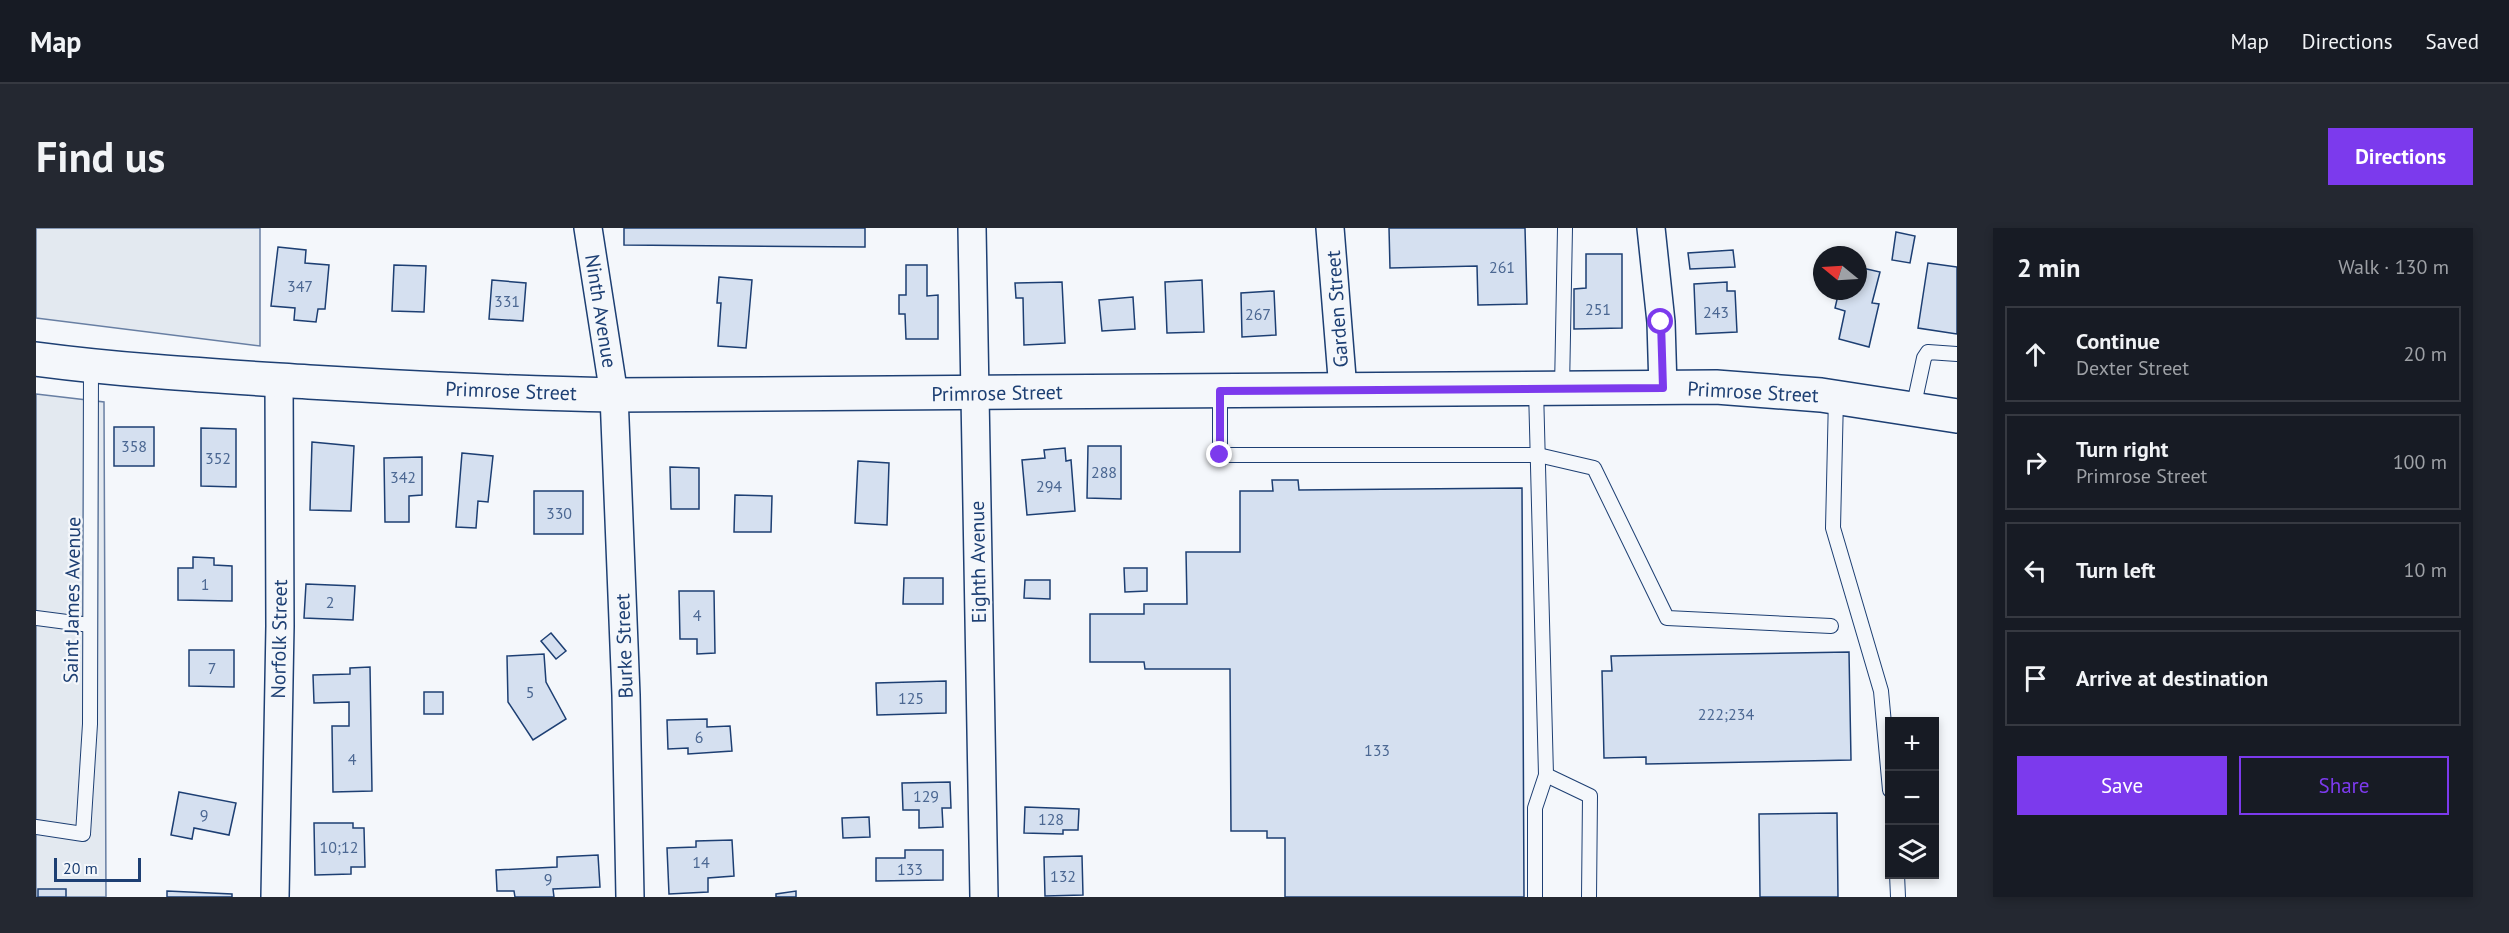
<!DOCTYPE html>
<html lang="en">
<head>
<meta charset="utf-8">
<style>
	body { margin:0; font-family:"PT Sans",sans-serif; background:#242831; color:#f1f3f6 }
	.controls { position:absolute; right:18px; bottom:18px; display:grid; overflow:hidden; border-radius:0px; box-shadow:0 3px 9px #0003 }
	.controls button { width:54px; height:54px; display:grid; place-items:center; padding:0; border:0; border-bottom:2px solid #363941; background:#171b24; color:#f1f3f6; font:30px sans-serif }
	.compass { position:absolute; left:1777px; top:18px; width:54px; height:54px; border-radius:50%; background:#171b24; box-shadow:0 3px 9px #0003; rotate:288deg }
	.scale { position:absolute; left:18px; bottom:15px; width:87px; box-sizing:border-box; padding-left:6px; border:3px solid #1d3f73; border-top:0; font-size:16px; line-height:21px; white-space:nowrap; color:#1d3f73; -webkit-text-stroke:4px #f4f7fb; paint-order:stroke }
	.stop { position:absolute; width:18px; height:18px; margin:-14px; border:4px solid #7c3aed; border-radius:50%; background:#fff }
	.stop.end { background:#7c3aed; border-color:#fff; box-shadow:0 2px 6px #0008 }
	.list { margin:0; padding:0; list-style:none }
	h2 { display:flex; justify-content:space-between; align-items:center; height:78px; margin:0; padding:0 24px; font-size:26px }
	h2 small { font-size:20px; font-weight:400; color:#9ea1a6 }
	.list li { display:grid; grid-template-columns:39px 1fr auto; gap:18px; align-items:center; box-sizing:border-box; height:96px; margin:0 12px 12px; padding:0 12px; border:2px solid #363941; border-radius:0px }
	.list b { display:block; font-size:22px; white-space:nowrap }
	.list p { margin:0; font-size:20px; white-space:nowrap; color:#9ea1a6 }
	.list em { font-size:20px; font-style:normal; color:#9ea1a6 }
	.actions { display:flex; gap:12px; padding:18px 24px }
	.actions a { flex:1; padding:14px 0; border:2px solid #7c3aed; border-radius:0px; text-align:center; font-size:21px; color:#7c3aed }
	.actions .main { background:#7c3aed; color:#fff }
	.icon { flex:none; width:33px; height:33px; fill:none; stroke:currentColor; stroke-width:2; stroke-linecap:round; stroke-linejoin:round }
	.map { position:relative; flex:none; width:1921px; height:669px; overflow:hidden; border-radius:0px }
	header { display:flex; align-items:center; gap:36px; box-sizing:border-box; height:84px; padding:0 30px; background:#171b24; border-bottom:2px solid #363941 }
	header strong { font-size:28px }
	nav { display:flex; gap:33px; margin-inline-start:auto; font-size:21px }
	.intro { display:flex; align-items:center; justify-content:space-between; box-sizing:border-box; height:144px; padding:0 36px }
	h1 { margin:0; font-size:42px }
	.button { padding:15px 27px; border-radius:0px; background:#7c3aed; color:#fff; font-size:21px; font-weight:700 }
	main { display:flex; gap:36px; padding:0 36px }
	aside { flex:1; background:#171b24; border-radius:0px; box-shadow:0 3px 9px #0003 }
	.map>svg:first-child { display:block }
	.green { fill:#e3e9f0; stroke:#687fa3; stroke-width:1.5 }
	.building { fill:#d5e0f0; stroke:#1d3f73; stroke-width:1.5 }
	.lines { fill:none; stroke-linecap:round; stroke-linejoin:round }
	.service-casing { stroke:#1d3f73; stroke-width:16 }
	.minor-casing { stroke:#1d3f73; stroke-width:30 }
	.secondary-casing { stroke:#1d3f73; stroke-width:36 }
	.service { stroke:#f4f7fb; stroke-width:14 }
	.minor { stroke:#f4f7fb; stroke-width:27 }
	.secondary { stroke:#f4f7fb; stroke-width:33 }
	.route { stroke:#7c3aed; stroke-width:8 }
	.labels { text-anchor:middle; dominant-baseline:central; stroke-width:4.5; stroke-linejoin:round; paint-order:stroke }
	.number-label { font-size:16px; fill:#4b6792 }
	.street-label { font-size:20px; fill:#1d3f73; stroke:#f4f7fb }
</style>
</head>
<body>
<header>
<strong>Map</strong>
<nav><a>Map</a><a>Directions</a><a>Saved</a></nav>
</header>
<div class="intro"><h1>Find us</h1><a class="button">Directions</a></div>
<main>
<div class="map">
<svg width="1921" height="669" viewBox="0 0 1921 669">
	<rect width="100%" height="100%" fill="#f4f7fb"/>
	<g class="green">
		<path d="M0 0H224V118L0 90Z"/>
		<path d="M0 166 68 174 70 669H0Z"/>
	</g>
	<g class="building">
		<path d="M588 0H829V19L588 17Z"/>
		<path d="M1353 0H1489L1491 76 1442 77 1441 38 1354 40Z"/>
		<path d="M1860 4 1879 8 1874 35 1856 32Z"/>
		<path d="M242 19 270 22 269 35 293 37 289 81H282L280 94 258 92 259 80 235 78Z"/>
		<path d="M1697 22 1699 39 1654 41 1652 25Z"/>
		<path d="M1550 26H1586V100L1538 101V61L1550 60Z"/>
		<path d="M1892 35 1921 39V106L1882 100Z"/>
		<path d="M358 37 390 38 388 84 356 83Z"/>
		<path d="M870 37H891V68L902 67V111H870L869 86H863V67H870Z"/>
		<path d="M1822 39 1844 44 1836 75 1843 76 1833 119 1803 111 1809 83 1799 80 1803 63H1822Z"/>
		<path d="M683 49 716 52 710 120 682 118 685 75H681Z"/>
		<path d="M456 52 490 55 487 93 453 91Z"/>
		<path d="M1166 52 1168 104 1131 105 1129 54Z"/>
		<path d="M1026 54 1029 115 988 117 987 70H980L979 55Z"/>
		<path d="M1691 54V63H1699L1701 104 1660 106 1658 56Z"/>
		<path d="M1238 63 1240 107 1206 109 1205 65Z"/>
		<path d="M1097 69 1099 101 1066 103 1063 72Z"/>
		<rect x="78" y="199" width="40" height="39"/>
		<path d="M165 200 200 201V259L165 258Z"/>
		<path d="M276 214 318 218 315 283 274 282Z"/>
		<path d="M1052 218H1085V271L1051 270Z"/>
		<path d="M1029 220 1030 233 1035 232 1039 283 991 287 986 232 1009 230 1008 222Z"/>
		<path d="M426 225 457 228 452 274 442 273 440 300 420 299Z"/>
		<path d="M386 229V267L373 268V294H349L348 230Z"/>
		<path d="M822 233 853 235 851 297 819 295Z"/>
		<path d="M634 239 663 240V281H635Z"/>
		<path d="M1236 252H1262L1263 262 1486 260 1488 669H1249V610H1231V603H1195L1194 441H1109L1108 434H1054V386H1108V376H1151L1150 324H1204V263H1237Z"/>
		<rect x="498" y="263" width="49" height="43"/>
		<path d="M699 267 736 268 735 304H698Z"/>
		<path d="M157 329 178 330V337L196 338V373L142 372V340H157Z"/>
		<path d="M1088 340H1111V363L1089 364Z"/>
		<path d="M868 350H907V376H867Z"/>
		<path d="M989 352H1014V371L988 370Z"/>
		<path d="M270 356 319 358 317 392 268 390Z"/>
		<path d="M643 363H678L679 425 661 426V411H644Z"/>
		<path d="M515 405 530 423 520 431 505 413Z"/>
		<path d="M153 422H198V459L153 458Z"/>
		<path d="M1813 424 1815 532 1610 536V529L1568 530 1566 443H1576L1575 428Z"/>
		<path d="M508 426 510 454 530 491 497 512 472 474 471 428Z"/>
		<path d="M334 439 336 563 297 564 296 498H313V474L278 475 277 447 314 446V440Z"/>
		<path d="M910 453V485L841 487 840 455Z"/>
		<rect x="388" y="464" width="19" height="22"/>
		<path d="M671 491V499L694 498 696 523 652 526V520L632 521 631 492Z"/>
		<path d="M914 554 915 580H906L907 599 883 600V582H867L866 555Z"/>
		<path d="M143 564 200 575 193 607 158 600 156 611 135 607Z"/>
		<path d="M989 579 1043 581 1042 602H1027V606L988 605Z"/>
		<path d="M1801 585 1802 669H1724L1723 586Z"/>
		<path d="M833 589 834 609 807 610 806 590Z"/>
		<path d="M278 595H317V600H328L329 639H315V646L279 647Z"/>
		<path d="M696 612 698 648 672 650V664L633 666 631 620 660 619V613Z"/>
		<path d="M869 622H907V652L840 653V630H869Z"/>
		<path d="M562 627 564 659 517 661 518 669H479L478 663H461L460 642 521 639V629Z"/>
		<path d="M1046 628 1047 667 1009 668 1008 629Z"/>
		<rect x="2" y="661" width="28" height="8"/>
		<path d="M131 663 196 666V669H131Z"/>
		<path d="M760 663V669H740V666Z"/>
	</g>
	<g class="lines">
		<g class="service-casing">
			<g id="service">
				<path d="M1526 161 1529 0"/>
				<path d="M1184 163V227H1502L1558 240 1631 390 1795 398"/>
				<path d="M1800 169 1797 300 1845 463 1854 562"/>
				<path d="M1877 181 1888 130 1892 124 1921 126"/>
				<path d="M0 390 54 397"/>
				<path d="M1510 547 1554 568 1553 669"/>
				<path d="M0 599 47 606 54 496 55 138"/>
				<path d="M1861 646 1862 669"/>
				<path d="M1499 669V580L1510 547 1500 161"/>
			</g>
		</g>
		<g class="minor-casing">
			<g id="minor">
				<path d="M552 0 578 167 590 467 594 669"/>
				<path d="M936 0 948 669"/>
				<path d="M1294 0 1307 162"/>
				<path d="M1615 0 1625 94 1627 160"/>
				<path d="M239 669 244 398 243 152"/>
			</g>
		</g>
		<g class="secondary-casing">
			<path id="secondary" d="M0 131C91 143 181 148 273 154 374 160 476 165 578 167L1680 159 1785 167 1921 188"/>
		</g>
		<use href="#service" class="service"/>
		<use href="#minor" class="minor"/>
		<use href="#secondary" class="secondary"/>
	</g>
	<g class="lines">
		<path class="route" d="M1184 227V163L1627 160 1625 94"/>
	</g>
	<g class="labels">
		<g class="number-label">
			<text x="1466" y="39">261</text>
			<text x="264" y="58">347</text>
			<text x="471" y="73">331</text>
			<text x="1562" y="81">251</text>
			<text x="1680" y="84">243</text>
			<text x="1222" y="86">267</text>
			<text x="98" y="218">358</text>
			<text x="182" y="230">352</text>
			<text x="1068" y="244">288</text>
			<text x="367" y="249">342</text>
			<text x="1013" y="258">294</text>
			<text x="523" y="285">330</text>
			<text x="169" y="356">1</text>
			<text x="294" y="374">2</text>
			<text x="661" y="387">4</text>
			<text x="176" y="440">7</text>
			<text x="494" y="464">5</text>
			<text x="875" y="470">125</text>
			<text x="1690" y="486">222;234</text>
			<text x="663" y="509">6</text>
			<text x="1341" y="522">133</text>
			<text x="316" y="531">4</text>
			<text x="890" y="568">129</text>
			<text x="168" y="587">9</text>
			<text x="1015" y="591">128</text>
			<text x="303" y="619">10;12</text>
			<text x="665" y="634">14</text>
			<text x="874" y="641">133</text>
			<text x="1027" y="648">132</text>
			<text x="512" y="651">9</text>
		</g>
		<g class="street-label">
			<text transform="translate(1301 81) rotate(-94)">Garden Street</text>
			<text transform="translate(565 83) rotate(81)">Ninth Avenue</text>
			<text transform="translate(475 163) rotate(2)">Primrose Street</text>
			<text transform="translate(1717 164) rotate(3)">Primrose Street</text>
			<text transform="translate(961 165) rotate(-1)">Primrose Street</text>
			<text transform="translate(942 334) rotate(-91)">Eighth Avenue</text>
			<text transform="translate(36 372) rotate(-89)">Saint James Avenue</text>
			<text transform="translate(243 411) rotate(-89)">Norfolk Street</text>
			<text transform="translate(588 418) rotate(-92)">Burke Street</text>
		</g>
	</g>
</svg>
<div class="controls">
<button>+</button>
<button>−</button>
<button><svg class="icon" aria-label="layers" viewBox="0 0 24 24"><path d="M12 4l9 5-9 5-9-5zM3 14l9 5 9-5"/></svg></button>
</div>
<svg class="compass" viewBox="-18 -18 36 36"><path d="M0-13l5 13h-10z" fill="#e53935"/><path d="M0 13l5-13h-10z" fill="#9ea1a6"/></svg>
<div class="scale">20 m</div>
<div class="stop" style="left:1625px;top:94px"></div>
<div class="stop end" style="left:1184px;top:227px"></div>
</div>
<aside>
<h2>2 min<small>Walk · 130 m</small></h2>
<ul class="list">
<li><svg class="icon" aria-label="ahead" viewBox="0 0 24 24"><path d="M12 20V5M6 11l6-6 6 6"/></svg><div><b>Continue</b><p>Dexter Street</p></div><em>20 m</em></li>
<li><svg class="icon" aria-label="right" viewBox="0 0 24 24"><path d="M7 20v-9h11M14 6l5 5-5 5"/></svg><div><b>Turn right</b><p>Primrose Street</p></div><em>100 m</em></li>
<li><svg class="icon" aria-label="left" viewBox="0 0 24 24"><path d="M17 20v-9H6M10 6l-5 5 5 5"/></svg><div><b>Turn left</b></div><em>10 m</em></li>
<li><svg class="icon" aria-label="arrive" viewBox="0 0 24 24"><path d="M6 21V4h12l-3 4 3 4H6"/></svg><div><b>Arrive at destination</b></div></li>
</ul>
<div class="actions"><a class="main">Save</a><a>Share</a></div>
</aside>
</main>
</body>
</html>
